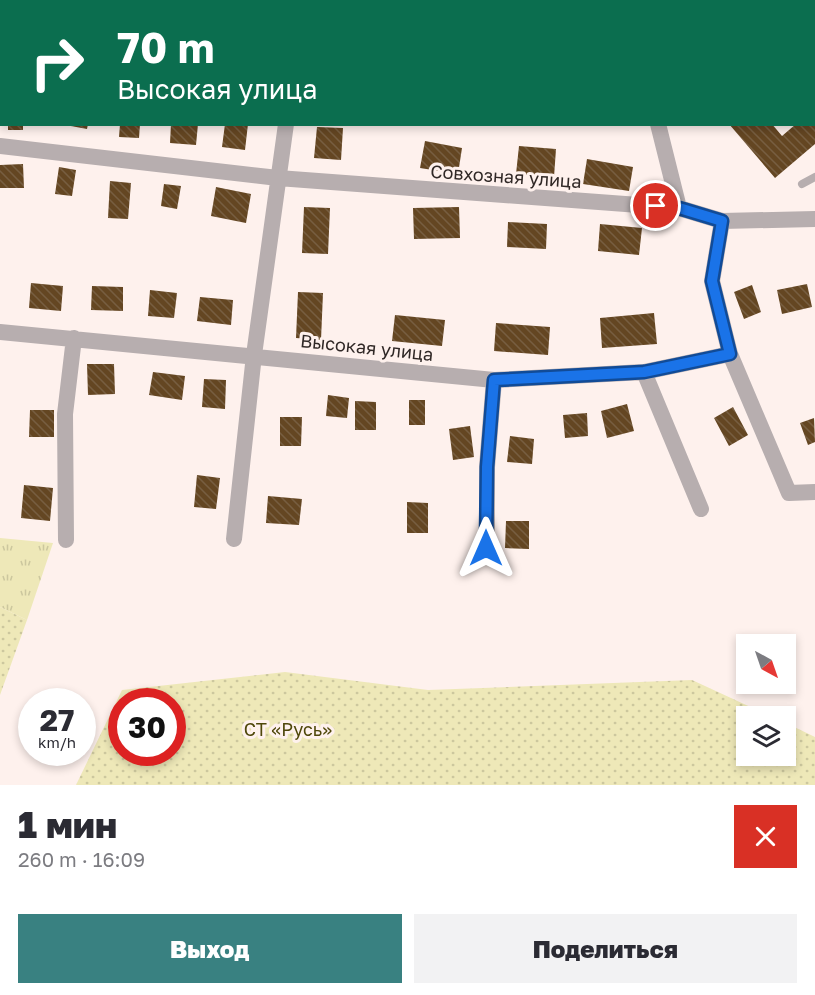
<!DOCTYPE html>
<html lang="ru">
<head>
<meta charset="utf-8">
<style>
  body { margin:0; font-family:"Golos Text",sans-serif; background:#f2f2f3; color:#2b2b33; height:100vh; display:flex; flex-direction:column; font-size:22px; white-space:nowrap }
  * { box-sizing:border-box; margin:0 }
  p { font-size:20px; color:#7c7c81 }
  .icon { flex:none; width:33px; height:33px; fill:none; stroke:currentColor; stroke-width:2; stroke-linecap:round; stroke-linejoin:round }
  .map { position:relative; height:785px; overflow:hidden }
  .sheet { display:flex; flex-direction:column; background:#fff; flex:1 }
  .sheet>* { flex:none }
  .banner { position:absolute; left:0px; top:0px; width:816px; height:126px; box-shadow:0 3px 9px #0003; background:#0b6e4f; color:#fff; overflow:hidden }
  .needle { width:39px; rotate:140deg }
  .fabs { position:absolute; left:736px; top:634px; display:grid; gap:12px }
  .fabs a { display:grid; place-items:center; width:60px; height:60px; border-radius:0px; background:#fff; box-shadow:0 3px 9px #0003; font-size:30px }
  .speed { position:absolute; left:18px; top:688px; display:flex; gap:12px; font-size:30px; font-weight:700; text-align:center }
  .speed>* { display:grid; place-content:center; width:78px; height:78px; border-radius:50%; background:#fff; box-shadow:0 3px 9px #0003; line-height:1 }
  .speed small { font-size:15px; font-weight:400 }
  .speed .limit { border:9px solid #d22; background:#fff; color:#111 }
  .pin { position:absolute; display:grid; place-items:center; width:51px; height:51px; color:#fff; margin:-26px; border:3px solid #fff; border-radius:50%; box-shadow:0 2px 6px #0007 }
  .me { position:absolute; width:66px; margin:-33px; rotate:0deg; stroke-linejoin:round; filter:drop-shadow(0 0 4px #0008) }
  .turn { display:flex; align-items:center; gap:21px; height:126px; padding:0 18px; font-size:27px }
  .turn .icon { width:78px; height:78px; stroke-width:2.5 }
  .turn b { display:block; font-size:42px; line-height:51px }
  .round { display:grid; place-items:center; flex:none; width:63px; height:63px; border-radius:0px; background:#f2f2f3 }
  .headline { display:flex; align-items:center; justify-content:space-between; height:102px; padding:0 18px }
  h1 { font-size:36px; font-weight:800; line-height:45px }
  .action { display:flex; gap:12px; margin-top:auto; padding:12px 18px }
  .action a { flex:1; height:69px; border-radius:0px; background:#398181; color:#fff; font-size:24px; font-weight:800; line-height:69px; text-align:center }
  .action a+a { background:#f2f2f3; color:#2b2b33 }
  .map>svg:first-child { display:block }
</style>
</head>
<body>
<div class="map">
<svg width="815" height="785" viewBox="0 0 815 785">
  <defs>
    <pattern id="grass-tufts" width="24" height="20" patternUnits="userSpaceOnUse" patternTransform="scale(1.5)"><rect width="24" height="20" fill="#eee8b8"/><path d="M3 7l-1-3M5 7V3M7 7l1-3M15 17l-1-3M17 17v-4M19 17l1-3" fill="none" stroke="#ccc79e"/></pattern>
    <pattern id="garden-dots" width="8" height="8" patternUnits="userSpaceOnUse" patternTransform="scale(1.5)"><rect width="8" height="8" fill="#eee8b8"/><path d="M2 2h.1M6 6h.1" fill="none" stroke="#ccc79e" stroke-width="1.8" stroke-linecap="round"/></pattern>
    <pattern id="building-back-hatch" width="6" height="6" patternUnits="userSpaceOnUse" patternTransform="scale(1.5)"><rect width="6" height="6" fill="#644622"/><path d="M-1 5l2 2M0 0l6 6M5-1l2 2" fill="none" stroke="#775e41"/></pattern>
  </defs>
  <rect width="100%" height="100%" fill="#fef1ed"/>
  <path fill="url(#grass-tufts)" d="M0,538l53,5 -26,77 -27,-13z"/>
  <path fill="url(#garden-dots)" fill-rule="evenodd" d="M0,607l27,13 -27,75z
    M285,672l143,18 264,-10 80,37h-25v39h39v-33l29,14v48h-739l46,-95zM122,702h50v51h-50z"/>
  <path fill="url(#building-back-hatch)" d="M8,124h15v6h-15z
    M60,124h28l-1,5z
    M120,124h20l-1,14 -20,-1z
    M171,124h27l-2,21 -26,-2z
    M225,124h23l-3,26 -23,-3z
    M729,124h43l10,12 14,-12h19v20l-40,34z
    M317,127l26,1 -2,32 -27,-2z
    M425,141l37,7 -4,26 -38,-6z
    M519,146l37,3 -2,28 -38,-3z
    M587,159l46,8 -4,24 -46,-7z
    M23,164l1,24h-24v-23z
    M59,167l17,3 -4,26 -17,-2z
    M110,181l21,2 -3,36 -20,-1z
    M164,184l17,2 -4,23 -16,-3z
    M216,187l35,7 -5,29 -35,-7z
    M304,207l26,1 -2,46 -26,-1z
    M459,207l1,31 -46,1 -1,-31z
    M508,222l39,2 -1,25 -39,-2z
    M600,224l42,4 -3,27 -41,-4z
    M31,283l32,3 -2,25 -32,-3z
    M807,284l5,23 -30,7 -5,-24z
    M752,285l9,27 -17,7 -10,-27z
    M92,286l31,1v24l-32,-1z
    M150,290l27,3 -3,25 -26,-2z
    M298,292l25,1 -2,47 -25,-2z
    M200,297l33,3 -2,25 -34,-4z
    M654,313l3,31 -55,4 -2,-30z
    M395,315l50,5 -3,26 -50,-5z
    M496,323l54,4 -2,28 -54,-4z
    M87,364h27l1,30 -27,1z
    M153,372l32,4 -3,24 -33,-5z
    M204,379l22,1 -1,29 -23,-2z
    M328,395l21,3 -2,20 -21,-2z
    M409,400h16v25h-16z
    M355,401l21,1v28h-21z
    M627,404l7,27 -27,7 -6,-27z
    M733,407l15,28 -19,11 -15,-28z
    M30,410h24v27h-25z
    M587,413l1,23 -23,2 -2,-23z
    M280,417h22l-1,29h-21z
    M814,418l1,24 -7,3 -8,-22z
    M470,426l4,31 -21,3 -4,-31z
    M510,436l24,3 -2,25 -25,-2z
    M197,475l23,3 -4,31 -22,-2z
    M24,485l29,3 -3,33 -29,-3z
    M268,496l34,3 -3,26 -33,-2z
    M407,502l21,1v30h-21z
    M506,521h23v28l-24,-1z"/>
  <g fill="none" stroke-linecap="round" stroke-linejoin="round">
    <path stroke="#988e8b" stroke-width="3" stroke-dasharray="1.5 4.5" stroke-linecap="butt" d="M579,0l13,2"/>
    <path stroke="#b7aeaf" stroke-width="8" d="M802,184l13,-7"/>
    <path stroke="#b7aeaf" stroke-width="16" d="M627,0v2
      M305,2v-2
      M658,124l21,84
      M0,146l278,32 401,30 43,13 -10,60 18,73 59,139 26,-1
      M722,221l93,-2
      M0,332l494,48 150,-8 86,-18
      M644,372l57,137
      M234,539l20,-184 32,-231
      M66,540l-1,-126 9,-76
      M487,548v-81l7,-87"/>
    <path stroke="#998b8e" stroke-width="18" d="M674,0h13"/>
  </g>
  <g fill="none" stroke-linecap="round" stroke-linejoin="round">
    <defs>
      <path id="route" d="M486,548l1,-81 7,-87 150,-8 86,-18 -18,-73 10,-60 -43,-13 -23,-2"/>
    </defs>
    <use href="#route" stroke="#114b97" stroke-width="15"/>
    <use href="#route" stroke="#1a73e8" stroke-width="10"/>
  </g>
  <g text-anchor="middle" dominant-baseline="central" stroke-width="6" stroke-linejoin="round" paint-order="stroke">
    <g font-size="18" fill="#302826" stroke="#fef1ed">
      <text transform="translate(506 176) rotate(4)">Совхозная улица</text>
      <text transform="translate(367 347) rotate(6)">Высокая улица</text>
    </g>
    <g font-size="18" fill="#4f470a" stroke="#fef1ed">
      <text x="288" y="729">СТ «Русь»</text>
    </g>
  </g>
</svg>
<div class="fabs">
<a><svg class="needle" viewBox="-14 -14 28 28"><path d="M0-13l5 13h-10z" fill="#e53935"/><path d="M0 13l5-13h-10z" fill="#7c7c81"/></svg></a>
<a><svg class="icon" aria-label="layers" viewBox="0 0 24 24"><path d="M12 4l9 5-9 5-9-5zM3 14l9 5 9-5"/></svg></a>
</div>
<div class="speed"><div>27<small>km/h</small></div><div class="limit">30</div></div>
<div class="pin" style="left:656px;top:206px;background:#d93025"><svg class="icon" aria-label="arrive" viewBox="0 0 24 24"><path d="M6 21V4h12l-3 4 3 4H6"/></svg></div>
<svg class="me" style="left:486px;top:548px" viewBox="-20 -20 40 40"><path d="M0-17L14 15 0 8-14 15z" fill="#1a73e8" stroke="#fff" stroke-width="4"/></svg>
<div class="banner">
<div class="turn"><svg class="icon" aria-label="right" viewBox="0 0 24 24"><path d="M7 20v-9h11M14 6l5 5-5 5"/></svg><div><b>70 m</b>Высокая улица</div></div>
</div>
</div>
<section class="sheet">
<div class="headline"><div><h1>1 мин</h1><p>260 m · 16:09</p></div><a class="round" style="background:#d93025;color:#fff"><svg class="icon" aria-label="close" viewBox="0 0 24 24"><path d="M6 6l12 12M18 6L6 18"/></svg></a></div>
<div class="action"><a>Выход</a><a>Поделиться</a></div>
</section>
</body>
</html>
